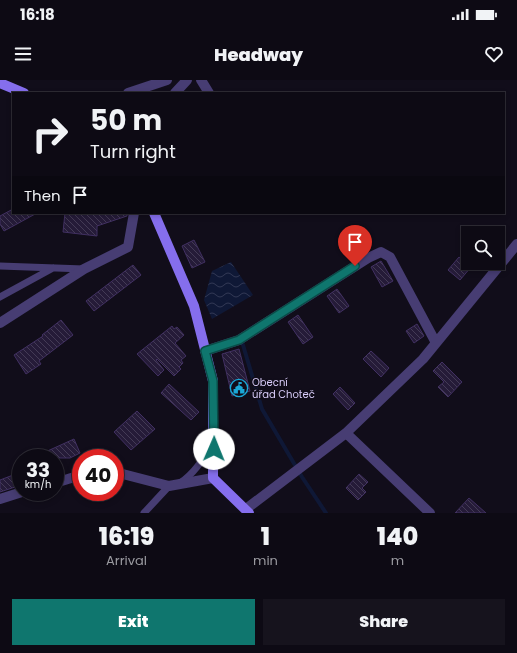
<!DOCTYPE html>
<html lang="en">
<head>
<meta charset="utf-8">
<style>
  body { margin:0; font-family:Poppins,sans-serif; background:#16131d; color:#f1f3f6; height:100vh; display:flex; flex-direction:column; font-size:15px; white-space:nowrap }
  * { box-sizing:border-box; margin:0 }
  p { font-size:13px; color:#9a9aa0 }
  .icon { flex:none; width:22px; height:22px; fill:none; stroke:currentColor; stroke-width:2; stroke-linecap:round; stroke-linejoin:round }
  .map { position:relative; height:433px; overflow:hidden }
  .details { display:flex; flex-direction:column; background:#0d0a14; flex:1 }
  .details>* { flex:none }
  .banner { position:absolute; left:12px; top:12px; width:493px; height:122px; border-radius:0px; box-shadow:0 2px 6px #0003,0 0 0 1px #2d2b34; background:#0d0a14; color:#f1f3f6; overflow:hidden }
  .fabs { position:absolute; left:461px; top:146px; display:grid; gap:8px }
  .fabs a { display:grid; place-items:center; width:44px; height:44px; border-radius:0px; background:#0d0a14; box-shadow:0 2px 6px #0003,0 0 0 1px #2d2b34; font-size:20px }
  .speed { position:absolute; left:12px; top:369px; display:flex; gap:8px; font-size:20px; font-weight:700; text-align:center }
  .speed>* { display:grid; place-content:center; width:52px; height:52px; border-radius:50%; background:#0d0a14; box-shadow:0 2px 6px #0003,0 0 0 1px #2d2b34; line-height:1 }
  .speed small { font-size:10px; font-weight:400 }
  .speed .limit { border:6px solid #d22; background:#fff; color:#111 }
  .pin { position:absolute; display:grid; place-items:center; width:34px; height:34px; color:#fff; margin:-41px -17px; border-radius:50% 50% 50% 0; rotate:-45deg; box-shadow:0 0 4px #0007 }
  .pin .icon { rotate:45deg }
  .me { position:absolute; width:44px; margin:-22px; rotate:1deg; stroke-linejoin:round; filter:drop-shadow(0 0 3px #0008) }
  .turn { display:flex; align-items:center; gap:14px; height:84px; padding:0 12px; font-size:18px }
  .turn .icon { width:52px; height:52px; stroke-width:2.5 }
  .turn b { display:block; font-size:28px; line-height:34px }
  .then { display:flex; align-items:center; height:38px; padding:0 12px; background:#0003; gap:8px; font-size:15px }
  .eta { display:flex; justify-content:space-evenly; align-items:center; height:68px; text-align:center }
  .eta b { font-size:24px; font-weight:800; line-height:28px }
  .primary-button { display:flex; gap:8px; margin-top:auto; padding:8px 12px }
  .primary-button a { flex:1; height:46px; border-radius:0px; background:#0f766e; color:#fff; font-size:16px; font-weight:800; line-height:46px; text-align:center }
  .primary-button a+a { background:#16131d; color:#f1f3f6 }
  .status { display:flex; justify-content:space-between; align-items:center; height:28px; padding:0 20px; background:#0d0a14; direction:ltr }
  .status svg { height:11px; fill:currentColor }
  header { display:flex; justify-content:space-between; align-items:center; height:52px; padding:0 12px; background:#0d0a14; font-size:18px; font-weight:800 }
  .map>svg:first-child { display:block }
</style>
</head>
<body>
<div class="status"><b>16:18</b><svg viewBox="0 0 49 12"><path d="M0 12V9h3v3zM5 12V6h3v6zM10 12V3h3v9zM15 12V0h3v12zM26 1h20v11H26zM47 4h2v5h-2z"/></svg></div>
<header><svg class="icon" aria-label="menu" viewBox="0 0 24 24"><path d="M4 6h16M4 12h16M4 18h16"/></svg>Headway<svg class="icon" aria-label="heart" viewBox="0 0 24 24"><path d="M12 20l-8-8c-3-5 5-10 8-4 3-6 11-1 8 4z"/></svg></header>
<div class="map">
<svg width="517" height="433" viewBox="0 0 517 433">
  <defs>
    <pattern id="water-waves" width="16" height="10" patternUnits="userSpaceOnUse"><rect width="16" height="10" fill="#0f1836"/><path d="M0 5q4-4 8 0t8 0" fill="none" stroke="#313854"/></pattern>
    <pattern id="building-back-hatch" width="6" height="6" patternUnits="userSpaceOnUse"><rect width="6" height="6" fill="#251b38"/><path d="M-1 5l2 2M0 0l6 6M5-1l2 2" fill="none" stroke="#443b56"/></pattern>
  </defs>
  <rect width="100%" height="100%" fill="#110d1a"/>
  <path fill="url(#water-waves)" d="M231,182l22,33 -41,24 -8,-19 8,-29z"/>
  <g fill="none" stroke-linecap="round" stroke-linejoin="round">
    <path stroke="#0f1836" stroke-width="4" d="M243,265l19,64 40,68 24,36"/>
  </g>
  <path fill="url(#building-back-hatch)" stroke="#413062" d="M13,129v4h24l-33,18 -4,-7v-8z
    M65,133h62v3l-30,10v10l-34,-4z
    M194,160l11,22 -13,6 -10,-22z
    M459,177l12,10 -11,13 -12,-10z
    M381,181l12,20 -11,6 -11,-20z
    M133,185l8,10 -47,36 -8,-10z
    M337,209l12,17 -10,7 -12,-17z
    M298,235l15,22 -10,7 -15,-22z
    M61,240l12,15 -34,26 2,3 -15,10 -12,-19 29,-19 -1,-1z
    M417,244l7,12 -10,7 -8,-12z
    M172,246l2,3 3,-2 7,8 -9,8 11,13 -5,4 2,3 -4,4 2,2 -7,7 -17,-17 -1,1 8,10 -6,6 -21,-22z
    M239,269l11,42 -18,5 -10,-42z
    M371,271l18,17 -8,9 -18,-18z
    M442,282l20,20 -14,15 -10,-10 6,-5 -11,-11z
    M169,304l30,28 -8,8 -30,-27z
    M340,307l15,16 -7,7 -15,-16z
    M137,331l18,18 -24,21 -17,-18z
    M74,359l6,14 -10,5h-38z
    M21,392v13l-21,7v-12z
    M359,394l9,8 -6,6 4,4 -8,8 -12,-12z
    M469,418l17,15h-31z"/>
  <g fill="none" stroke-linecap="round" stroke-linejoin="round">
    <path stroke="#473d73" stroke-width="7" d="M0,186l84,3
      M0,217l53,-29
      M180,403c15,-10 24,-24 32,-40
      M144,433l25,-27"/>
    <path stroke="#473d73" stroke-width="10" d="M201,0l8,13
      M128,13l39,-13
      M175,13l12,-13
      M0,243l84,-54 44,-22 6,-34
      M205,271l34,-11 129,-82 13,-6 9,5 46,86
      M346,353l84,80
      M115,392l54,14 44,-8
      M55,403l26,-8
      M0,419l22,-7
      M246,429l100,-76 77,-74 94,-115"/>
    <path stroke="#856eed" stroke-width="10" d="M0,3l24,10
      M154,133l40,93 19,75v97l36,35"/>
  </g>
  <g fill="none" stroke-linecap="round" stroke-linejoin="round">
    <defs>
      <path id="route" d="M214,369l-1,-68 -8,-30 34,-11 116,-74"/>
    </defs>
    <use href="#route" stroke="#0a4d48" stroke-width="10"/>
    <use href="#route" stroke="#0f766e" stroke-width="7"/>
  </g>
  <defs>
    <symbol id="civic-ring" viewBox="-11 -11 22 22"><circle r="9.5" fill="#110d1a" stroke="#1aa7d6" stroke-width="1.5"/><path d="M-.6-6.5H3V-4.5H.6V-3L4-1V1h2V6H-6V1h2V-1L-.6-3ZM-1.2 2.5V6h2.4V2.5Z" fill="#1aa7d6"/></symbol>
  </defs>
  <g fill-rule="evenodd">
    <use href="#civic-ring" x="229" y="298" width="20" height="20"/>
  </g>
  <g text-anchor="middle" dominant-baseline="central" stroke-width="3" stroke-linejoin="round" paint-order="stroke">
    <g font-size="10" fill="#d8ccf9" stroke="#110d1a" text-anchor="start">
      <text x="252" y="302">Obecní<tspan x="252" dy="12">úřad Choteč</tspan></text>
    </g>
  </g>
</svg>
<div class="fabs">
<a><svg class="icon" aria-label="search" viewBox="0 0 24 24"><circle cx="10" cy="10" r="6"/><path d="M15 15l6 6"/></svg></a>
</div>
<div class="speed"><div>33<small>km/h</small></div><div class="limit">40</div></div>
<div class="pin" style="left:355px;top:186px;background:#d93025"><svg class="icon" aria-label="arrive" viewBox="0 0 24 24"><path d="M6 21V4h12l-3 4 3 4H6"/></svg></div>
<svg class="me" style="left:214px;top:369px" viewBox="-20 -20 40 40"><circle r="19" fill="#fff"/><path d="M0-13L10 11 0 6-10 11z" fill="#0f766e"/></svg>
<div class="banner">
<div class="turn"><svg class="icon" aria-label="right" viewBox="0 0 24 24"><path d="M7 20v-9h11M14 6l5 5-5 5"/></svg><div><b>50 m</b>Turn right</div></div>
<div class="then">Then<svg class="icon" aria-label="arrive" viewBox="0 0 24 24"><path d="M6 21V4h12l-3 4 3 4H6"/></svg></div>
</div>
</div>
<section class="details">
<div class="eta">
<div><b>16:19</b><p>Arrival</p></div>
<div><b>1</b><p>min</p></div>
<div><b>140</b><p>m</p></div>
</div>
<div class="primary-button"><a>Exit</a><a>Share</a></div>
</section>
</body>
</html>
